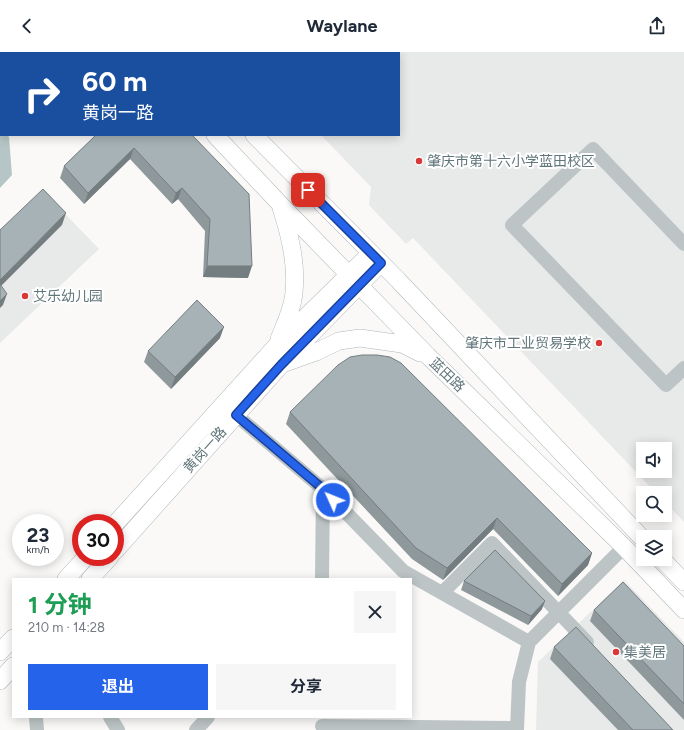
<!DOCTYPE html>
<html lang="zh">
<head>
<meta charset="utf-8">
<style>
  body { margin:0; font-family:Figtree,"Noto Sans SC",sans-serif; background:#f6f6f7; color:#1f2937; height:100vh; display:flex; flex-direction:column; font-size:15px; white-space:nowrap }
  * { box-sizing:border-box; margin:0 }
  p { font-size:13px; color:#747a83 }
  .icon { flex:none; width:22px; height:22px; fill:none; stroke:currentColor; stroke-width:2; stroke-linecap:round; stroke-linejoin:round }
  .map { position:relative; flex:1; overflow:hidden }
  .panel { position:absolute; left:12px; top:526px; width:400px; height:140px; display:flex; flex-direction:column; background:#fff; border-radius:0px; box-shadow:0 2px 10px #0003 }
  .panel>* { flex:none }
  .top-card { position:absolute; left:0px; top:0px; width:400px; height:84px; box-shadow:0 2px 10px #0003; background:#1a4fa0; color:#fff; overflow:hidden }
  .buttons { position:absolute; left:636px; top:390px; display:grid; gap:8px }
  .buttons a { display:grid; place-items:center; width:36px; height:36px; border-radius:0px; background:#fff; box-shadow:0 2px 10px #0003; font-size:20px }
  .speed { position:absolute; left:12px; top:462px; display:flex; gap:8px; font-size:20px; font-weight:700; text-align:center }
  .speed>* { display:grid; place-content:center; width:52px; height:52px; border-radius:50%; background:#fff; box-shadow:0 2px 10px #0003; line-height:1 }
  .speed small { font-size:10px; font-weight:400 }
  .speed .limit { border:6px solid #d22; background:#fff; color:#111 }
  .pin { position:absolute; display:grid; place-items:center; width:34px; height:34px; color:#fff; margin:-17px; border-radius:8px; box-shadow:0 2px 6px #0006 }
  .me { position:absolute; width:44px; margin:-22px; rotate:314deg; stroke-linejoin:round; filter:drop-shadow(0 0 3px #0008) }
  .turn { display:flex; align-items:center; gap:14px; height:84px; padding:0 16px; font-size:18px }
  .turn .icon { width:52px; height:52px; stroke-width:2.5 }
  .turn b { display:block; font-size:28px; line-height:34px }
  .round { display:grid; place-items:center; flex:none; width:42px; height:42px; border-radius:0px; background:#f6f6f7 }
  .summary { display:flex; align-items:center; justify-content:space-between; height:68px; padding:0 16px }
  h1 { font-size:24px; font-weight:700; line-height:30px; color:#1e9e55 }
  .cta { display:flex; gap:8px; margin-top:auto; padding:8px 16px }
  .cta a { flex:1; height:46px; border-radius:0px; background:#2563eb; color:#fff; font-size:16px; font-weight:700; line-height:46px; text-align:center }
  .cta a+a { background:#f6f6f7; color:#1f2937 }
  header { display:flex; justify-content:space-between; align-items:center; height:52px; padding:0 16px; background:#fff; font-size:18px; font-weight:700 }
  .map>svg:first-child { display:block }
</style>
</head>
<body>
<header><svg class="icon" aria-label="back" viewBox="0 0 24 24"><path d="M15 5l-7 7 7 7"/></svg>Waylane<svg class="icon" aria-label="share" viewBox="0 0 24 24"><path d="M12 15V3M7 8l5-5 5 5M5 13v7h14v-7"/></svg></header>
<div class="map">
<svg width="684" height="678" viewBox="0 0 684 678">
  <rect width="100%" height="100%" fill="#faf9f8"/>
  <path fill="#e8e9e9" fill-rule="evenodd" d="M226,0h458v470l-19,-20v-9h-9l-243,-255 -7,6 -37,-39 2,-18 -50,-52h78v-82zM643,397h22v22h-22z
    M48,144l51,53 -99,94v-101z
    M624,528l60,62v88h-148l2,-68z"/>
  <path fill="#b6c6c7" d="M0,77l1,6h6l2,2 3,38 -12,13z"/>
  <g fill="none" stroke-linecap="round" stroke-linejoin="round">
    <defs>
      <path id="major" d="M137,0l1,1
        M172,0l1,1
        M215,83l65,69 148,152 196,191 60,63
        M254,83l144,145 245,259
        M279,287c6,-15 14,-31 15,-47 3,-29 -4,-57 -13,-84
        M285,311l31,-11 23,-11 21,-3 42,6 18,9
        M115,472l162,-179 94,-92
        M115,499l166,-186 100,-102
        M662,507l22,23
        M66,527l20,-22
        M90,527l20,-22
        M0,600l13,-14
        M0,629l13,-15"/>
    </defs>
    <use href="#major" stroke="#b1b8ba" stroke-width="18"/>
    <path stroke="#bcc4c6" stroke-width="14" d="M684,192l-91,-95 -81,76 154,160 18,-17
      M236,363l87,74 80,82 126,71
      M322,527l1,-90
      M442,541l50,-50 95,99
      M36,665l1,13
      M110,665l8,13
      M322,674l195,2
      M196,678l12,-13
      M517,678l2,-48 10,-40 95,-95"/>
    <use href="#major" stroke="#fff" stroke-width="17"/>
  </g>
  <path fill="#8f999c" d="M96,83h96l56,143 -45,-1 2,-46 -27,-32 -6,5 -42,-45 -46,45 -24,-26 4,-12z
    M220,286l-49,51 -27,-27 4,-11z
    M290,360l302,141 -4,12 -30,31 -65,-67 -50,51 -31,-21 -126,-135z
    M464,529l78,28 -14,16 -67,-35z
    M594,558l90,36v74l-94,-99z
    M554,595l119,83h-55l-68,-71z"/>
  <path fill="#747d7f" d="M134,96l-4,11 -46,45 4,-11z
    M182,136l-4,11 -6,5 4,-11z
    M66,161l-4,12 -62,62v-7z
    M207,214h45l-4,12 -45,-1z
    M7,242l-4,11 -3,3v-7z
    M224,275l-4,11 -49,51 4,-12z
    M497,466l-4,11 -50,51 4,-12z
    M592,501l-4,12 -30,31 4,-12z
    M545,549l-3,8 -14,16 3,-9z"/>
  <path fill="#a6b2b5" stroke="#747d7f" d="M96,83h96l57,59 3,72h-45l3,-47 -28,-31 -6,5 -42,-45 -46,45 -24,-27z
    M43,137l23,24 -66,67v-50z
    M0,232l7,10 -7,7z
    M197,248l27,27 -49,50 -27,-26z
    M362,303h15l13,2 11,6 191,190 -30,31 -65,-66 -50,50 -31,-20 -126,-136 48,-47 12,-8z
    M495,498l50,51 -14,15 -67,-35z
    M623,530l61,64v58l-90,-94z
    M576,575l97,103h-40l-79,-83z"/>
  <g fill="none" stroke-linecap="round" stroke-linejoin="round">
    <defs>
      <path id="route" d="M308,138l73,73 -100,102 -45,50 87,74 10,11"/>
    </defs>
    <use href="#route" stroke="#184099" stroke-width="10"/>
    <use href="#route" stroke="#2563eb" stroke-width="7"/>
  </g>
  <g fill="#da3837" stroke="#fff" stroke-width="1.5">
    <circle cx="419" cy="109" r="4"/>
    <circle cx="25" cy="244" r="4"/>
    <circle cx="599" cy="291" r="4"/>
    <circle cx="616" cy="600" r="4"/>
  </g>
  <g text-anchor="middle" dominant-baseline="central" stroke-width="4" stroke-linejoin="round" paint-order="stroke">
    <g font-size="14" fill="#61767b" stroke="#fff" text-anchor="start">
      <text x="427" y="109">肇庆市第十六小学蓝田校区</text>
      <text x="33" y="244">艾乐幼儿园</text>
      <text x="591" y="291" text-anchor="end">肇庆市工业贸易学校</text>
      <text x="624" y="600">集美居</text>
    </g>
    <g font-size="14" fill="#61767b" stroke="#fff">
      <text transform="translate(447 323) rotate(44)">蓝田路</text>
      <text transform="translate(205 398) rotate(-48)">黄岗一路</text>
    </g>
  </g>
</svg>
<div class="buttons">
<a><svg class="icon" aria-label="sound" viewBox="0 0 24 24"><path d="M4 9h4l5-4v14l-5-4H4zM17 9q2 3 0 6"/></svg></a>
<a><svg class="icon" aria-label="search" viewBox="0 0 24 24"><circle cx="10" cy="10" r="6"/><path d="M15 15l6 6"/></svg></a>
<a><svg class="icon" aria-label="layers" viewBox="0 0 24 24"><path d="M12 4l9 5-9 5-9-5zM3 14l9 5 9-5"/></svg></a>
</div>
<div class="speed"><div>23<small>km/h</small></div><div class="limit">30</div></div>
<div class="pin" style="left:308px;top:138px;background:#d93025"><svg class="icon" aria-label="arrive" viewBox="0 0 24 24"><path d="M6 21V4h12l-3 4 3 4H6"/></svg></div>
<svg class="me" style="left:333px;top:448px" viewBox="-20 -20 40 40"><circle r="17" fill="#2563eb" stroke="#fff" stroke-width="3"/><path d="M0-11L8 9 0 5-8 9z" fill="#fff"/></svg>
<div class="top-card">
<div class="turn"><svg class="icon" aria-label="right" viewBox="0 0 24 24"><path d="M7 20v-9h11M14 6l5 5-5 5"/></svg><div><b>60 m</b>黄岗一路</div></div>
</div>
<section class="panel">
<div class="summary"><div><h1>1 分钟</h1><p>210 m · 14:28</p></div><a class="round"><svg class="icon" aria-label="close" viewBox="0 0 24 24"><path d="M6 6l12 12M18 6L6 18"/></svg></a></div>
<div class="cta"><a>退出</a><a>分享</a></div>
</section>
</div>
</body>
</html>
